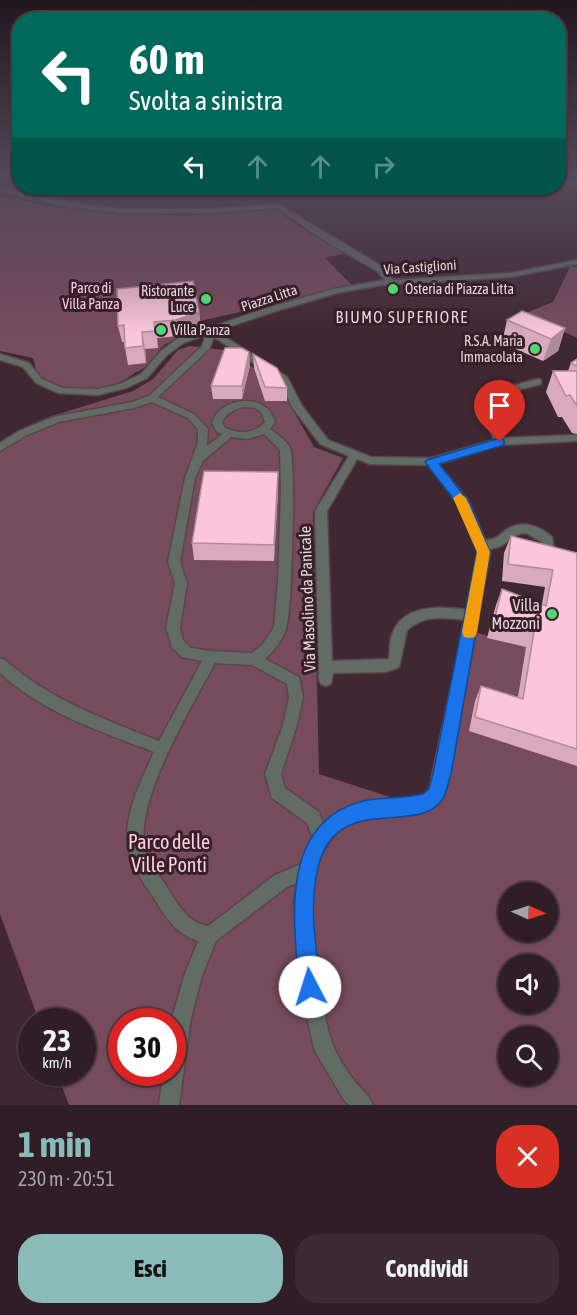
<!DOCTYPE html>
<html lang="it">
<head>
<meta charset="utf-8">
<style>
  body { margin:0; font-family:"Asap Condensed",sans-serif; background:#3c2b32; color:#f1f3f6; height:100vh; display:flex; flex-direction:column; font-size:22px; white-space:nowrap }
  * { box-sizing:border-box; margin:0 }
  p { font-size:20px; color:#a8a2a7 }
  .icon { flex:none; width:33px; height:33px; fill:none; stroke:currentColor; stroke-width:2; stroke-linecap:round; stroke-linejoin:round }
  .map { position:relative; height:1105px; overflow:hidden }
  .details { display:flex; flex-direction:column; background:#301e26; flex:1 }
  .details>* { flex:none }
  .guide { position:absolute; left:12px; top:12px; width:554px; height:183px; border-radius:24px; box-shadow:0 2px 4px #0004,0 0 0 2px #4b3c43; background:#00695c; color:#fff; overflow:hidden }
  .needle { width:39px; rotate:93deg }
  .controls { position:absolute; left:498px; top:882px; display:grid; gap:12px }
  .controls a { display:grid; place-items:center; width:60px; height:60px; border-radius:50%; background:#301e26; box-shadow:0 2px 4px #0004,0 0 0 2px #4b3c43; font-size:30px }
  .speed { position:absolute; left:18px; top:1008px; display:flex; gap:12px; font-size:30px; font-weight:700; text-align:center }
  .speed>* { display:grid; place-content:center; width:78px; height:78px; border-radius:50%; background:#301e26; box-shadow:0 2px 4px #0004,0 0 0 2px #4b3c43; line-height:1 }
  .speed small { font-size:15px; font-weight:400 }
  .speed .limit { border:9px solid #d22; background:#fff; color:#111 }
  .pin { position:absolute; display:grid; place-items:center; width:51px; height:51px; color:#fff; margin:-62px -26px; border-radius:50% 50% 50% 0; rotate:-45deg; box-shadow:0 0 6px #0007 }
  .pin .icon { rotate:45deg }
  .me { position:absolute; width:66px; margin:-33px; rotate:355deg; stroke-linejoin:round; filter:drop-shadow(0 0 4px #0008) }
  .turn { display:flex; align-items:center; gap:21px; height:126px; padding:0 18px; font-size:27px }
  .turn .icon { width:78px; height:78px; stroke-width:2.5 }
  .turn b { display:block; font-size:42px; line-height:51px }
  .lanes { display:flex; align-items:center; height:57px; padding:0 18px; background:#0003; justify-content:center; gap:30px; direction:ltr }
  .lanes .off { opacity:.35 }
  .round { display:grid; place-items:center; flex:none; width:63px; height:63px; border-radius:24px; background:#3c2b32 }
  .head { display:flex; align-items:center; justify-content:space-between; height:102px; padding:0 18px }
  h1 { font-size:36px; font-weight:700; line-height:45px; color:#8bbbb9 }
  .action { display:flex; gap:12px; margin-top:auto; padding:12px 18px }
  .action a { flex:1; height:69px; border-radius:24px; background:#8bbbb9; color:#111; font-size:24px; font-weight:700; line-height:69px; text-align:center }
  .action a+a { background:#3c2b32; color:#f1f3f6 }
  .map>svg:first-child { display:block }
</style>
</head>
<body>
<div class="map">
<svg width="577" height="1105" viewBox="0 0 577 1105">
  <rect width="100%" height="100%" fill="#402832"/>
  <path fill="#764b5c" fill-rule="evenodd" d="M0,195l55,12 130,9 88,-9 27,20 46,26 -21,5 28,28 -153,35 2,13c-13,2 -25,3 -36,10 -9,6 -11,14 -18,21 -4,4 -11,6 -16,10 -21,15 -40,15 -66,12l-5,4 -22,-10 -6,-23 -33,-7z
    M570,267h7v71l-51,-25 27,-11z
    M190,346l34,4 53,32 37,65 29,11 -30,54 6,262 105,34 38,-179 115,30v446h-508l-12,-32 25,-1v-50l-43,-1 -39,-107v-471l49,-26 84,-26 20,-12 25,-29zM508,892h40v40h-40zM508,964h40v40h-40zM122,1022h50v50h-50zM508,1036h40v40h-40z"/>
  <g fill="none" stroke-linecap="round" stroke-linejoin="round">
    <defs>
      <path id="minor" d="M558,179l19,2v4l-19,-2z
        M0,188l59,13 60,8h93l66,-5 105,63 10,13 118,-7 66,-13v4l-66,13 -129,8 -45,8 -64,19 -57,19 71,46 15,29 26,34 43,17 60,1 63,-18 -11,-28 8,-21 47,-12 3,1v4l-43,11 -5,17 11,26 73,-3v6l-77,4 -62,19 30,36 17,40c11,0 13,-4 21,-10 15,-11 34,-4 46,7l3,18 -2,3h-8l-3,-16 -16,-9c-16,0 -18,15 -37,16l1,3 -40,222c-3,8 -4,19 -9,26 -15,22 -55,13 -78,18 -24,6 -39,28 -47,51 -11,33 4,143 17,176 4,11 18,33 27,42 5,6 10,10 13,18h-24l-5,-5 -30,-51 -13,-62 -7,-82 3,-22 -10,4 -71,54 -14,35 -11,42 -12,87h-20l4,-33h9l-1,-50 13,-46 14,-35c-22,-7 -31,-22 -43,-41 -10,-15 -21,-31 -26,-49 -8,-32 12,-70 25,-99 -54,-21 -111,-39 -154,-79v-15l5,2c45,40 99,59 154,81l43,-80 -20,-4 -10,-10 -6,-19 9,-45 -7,-21 17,-84 13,-36v-12l-10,-12 -36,-16 -18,6 -75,14 -32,13 -27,16v-8l19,-12 34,-14 79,-15 17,-6 53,-50 4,-11 -23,8 -16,12 -20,23 -21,10 -28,7 -40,-2 -22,-10 -13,-16 -23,-7v-6l29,9 13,16 21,9 35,1 22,-5 21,-10 20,-23 16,-12 90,-31 66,-19 52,-9 -8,-9 -50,-29 -50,-34 -65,5h-93l-60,-8 -59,-13zM214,337l66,44 12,26 28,37 29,12 -34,55 4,169 2,4 5,2 5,-2 2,-11 53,-1 13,-5 8,-37c16,-15 37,-13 58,-10l-31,154c-2,7 -3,16 -10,21 -7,4 -19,4 -27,5 -27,2 -55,3 -74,24l-4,-12 -34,-24 -4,-14 16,-49 6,-28 -4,-20 -34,-18c8,-7 18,-20 21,-30 6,-17 10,-167 4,-181 -4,-8 -13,-14 -20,-19l5,-7c-7,-30 -55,-26 -63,1l5,9 5,2 -15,12 1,-17 -14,-15 -36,-17 51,-48zM244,407l11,1 6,4 4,10c-11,12 -25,12 -40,6l-3,-5c3,-10 13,-14 22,-16zM264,434l16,16 1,39 -3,91 -4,47 -12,18 -10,8 -41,-2 -20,-3 -8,-8 -3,-12 7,-45 -7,-21 15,-84 8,-17 28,-24 17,2zM357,459l13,5 58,1 31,39 19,48 -11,58c-27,-4 -65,-6 -75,25 -3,8 -2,16 -3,24l-57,2 -5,-150zM215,663l37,2 35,19 2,13 -6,28 -18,49 7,24 35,25 6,16 -12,25 -26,11 -67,51c-21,-4 -29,-20 -39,-36 -8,-13 -20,-25 -24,-40 -12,-48 47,-143 70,-187z"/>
    </defs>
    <use href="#minor" stroke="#5b444d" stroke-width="3"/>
    <use href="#minor" fill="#626c64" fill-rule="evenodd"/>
  </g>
  <path fill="#d8aabb" d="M199,312l2,16 -22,8 -22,2 1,10 -13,1 1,14 -18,2 -4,-23h-2l-4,-16z
    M507,320l58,8 -7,23 -15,10 -41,-18z
    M253,354l34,34v13h-22l-11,-33z
    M577,359v75l-5,-1 -10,-16h-4l-12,-25 7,-21h15l3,-8z
    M250,365l-8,34h-29l-2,-13z
    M278,472v17l-4,72 -80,-1 -2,-17z
    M511,536l66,17v213l-108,-35 6,-30 6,-15 37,11 8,-50 -39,-9 9,-33 6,-16 40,15 3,-17 -43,-6 2,-28z"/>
  <path fill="#b08b99" d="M199,312l2,16 -22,8 -3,-16z
    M565,328l-7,23 -15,10 8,-22z
    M142,332l3,17 1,14 -3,-17z
    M249,352l1,13 -8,34v-13z
    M278,472v17l-4,72v-16z"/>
  <path fill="#fbc6da" stroke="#b08b99" stroke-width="1.5" d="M193,281l6,31 -23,8 -22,2 1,9 -13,1 1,14 -18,2 -1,-23 -6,1 -1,-37z
    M522,311l43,17 -14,11 -44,-19z
    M225,348h17l7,4 -7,34h-31z
    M253,354l24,14 10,20 -22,-1z
    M577,359v7l-6,-3z
    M553,371h24v35l-7,-11 -4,1z
    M204,471l74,1 -4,73 -82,-2z
    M511,536l66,17v196l-102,-32 6,-31 42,13 11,-68 -40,-10 8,-32 44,17 7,-36 -45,-6z"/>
  <linearGradient id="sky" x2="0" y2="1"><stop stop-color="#23161c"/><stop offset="0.53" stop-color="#53485a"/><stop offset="1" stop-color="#53485a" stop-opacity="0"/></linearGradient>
  <rect width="577" height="333" fill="url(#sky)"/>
  <path fill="#1a73e8" stroke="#114b97" stroke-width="1.5" d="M500,438l4,2v5l-65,19 31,39 20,49 -39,222c-3,8 -4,19 -9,26 -25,37 -109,-11 -125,72 -8,38 0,77 3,115l-3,8 -7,3 -8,-3 -3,-8c-5,-66 -21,-164 64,-186 19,-4 40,-2 60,-7l6,-5 4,-15 44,-222 -19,-47 -33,-43 2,-2z"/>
  <path fill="#f59e0b" d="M460,493l6,5 24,54 -13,80 -2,5 -6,1 -5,-1 -2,-5 15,-80 -24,-54z"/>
  <g fill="#4fd675" stroke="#361f28" stroke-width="2">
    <circle cx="393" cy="289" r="6"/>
    <circle cx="206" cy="299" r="6"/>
    <circle cx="161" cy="330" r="6"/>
    <circle cx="535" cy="349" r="6"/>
    <circle cx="552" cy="614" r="6"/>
  </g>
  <g text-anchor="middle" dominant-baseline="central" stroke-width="6" stroke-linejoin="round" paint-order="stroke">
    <g font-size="14" fill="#e6d6db" stroke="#361f28">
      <text transform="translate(420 267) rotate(-4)">Via Castiglioni</text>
      <text transform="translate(269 298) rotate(-18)">Piazza Litta</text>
    </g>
    <g font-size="14" fill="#fccdde" stroke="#361f28">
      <text x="91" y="288">Parco di<tspan x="91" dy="16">Villa Panza</tspan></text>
    </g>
    <g font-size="14" fill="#e6d6db" stroke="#361f28" text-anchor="start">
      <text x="405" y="289">Osteria di Piazza Litta</text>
      <text x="194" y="291" text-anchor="end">Ristorante<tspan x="194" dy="16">Luce</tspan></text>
      <text x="173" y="330">Villa Panza</text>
      <text x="523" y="341" text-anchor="end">R.S.A. Maria<tspan x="523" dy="16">Immacolata</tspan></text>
    </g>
    <g font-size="16" letter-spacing="1.5" fill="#e6d6db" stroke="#361f28">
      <text x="402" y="317">BIUMO SUPERIORE</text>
    </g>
    <g font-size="16" fill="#e6d6db" stroke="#361f28">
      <text transform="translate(307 599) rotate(-92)">Via Masolino da Panicale</text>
    </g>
    <g font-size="16" fill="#e6d6db" stroke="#361f28" text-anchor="end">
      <text x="540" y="605">Villa<tspan x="540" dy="18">Mozzoni</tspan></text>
    </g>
    <g font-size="20" fill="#fccdde" stroke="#361f28">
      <text x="169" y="841">Parco delle<tspan x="169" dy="23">Ville Ponti</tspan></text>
    </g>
  </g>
</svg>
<div class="controls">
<a><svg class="needle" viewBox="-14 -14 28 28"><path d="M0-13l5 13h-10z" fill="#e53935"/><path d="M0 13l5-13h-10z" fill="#a8a2a7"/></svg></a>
<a><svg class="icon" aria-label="sound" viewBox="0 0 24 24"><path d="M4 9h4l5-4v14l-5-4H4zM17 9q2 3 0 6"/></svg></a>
<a><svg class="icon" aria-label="search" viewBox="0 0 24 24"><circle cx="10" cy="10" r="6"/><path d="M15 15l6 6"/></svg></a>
</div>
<div class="speed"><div>23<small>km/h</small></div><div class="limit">30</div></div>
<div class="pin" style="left:500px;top:442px;background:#d93025"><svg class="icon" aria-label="arrive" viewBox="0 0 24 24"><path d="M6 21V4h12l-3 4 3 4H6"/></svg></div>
<svg class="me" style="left:310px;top:987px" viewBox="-20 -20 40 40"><circle r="19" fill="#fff"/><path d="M0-13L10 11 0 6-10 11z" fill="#1a73e8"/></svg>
<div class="guide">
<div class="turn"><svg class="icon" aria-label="left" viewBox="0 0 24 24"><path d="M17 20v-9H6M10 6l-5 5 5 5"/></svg><div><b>60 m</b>Svolta a sinistra</div></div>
<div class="lanes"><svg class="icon" aria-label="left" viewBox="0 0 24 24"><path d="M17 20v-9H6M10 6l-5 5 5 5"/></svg><svg class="icon off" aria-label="ahead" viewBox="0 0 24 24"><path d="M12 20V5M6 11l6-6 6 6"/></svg><svg class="icon off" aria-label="ahead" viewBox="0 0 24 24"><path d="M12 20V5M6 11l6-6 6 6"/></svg><svg class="icon off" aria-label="right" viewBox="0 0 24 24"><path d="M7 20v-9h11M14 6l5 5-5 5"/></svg></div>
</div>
</div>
<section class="details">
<div class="head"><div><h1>1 min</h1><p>230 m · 20:51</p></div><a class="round" style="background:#d93025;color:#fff"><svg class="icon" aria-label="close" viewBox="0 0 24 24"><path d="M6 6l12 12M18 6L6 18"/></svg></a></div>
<div class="action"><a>Esci</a><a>Condividi</a></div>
</section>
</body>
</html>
